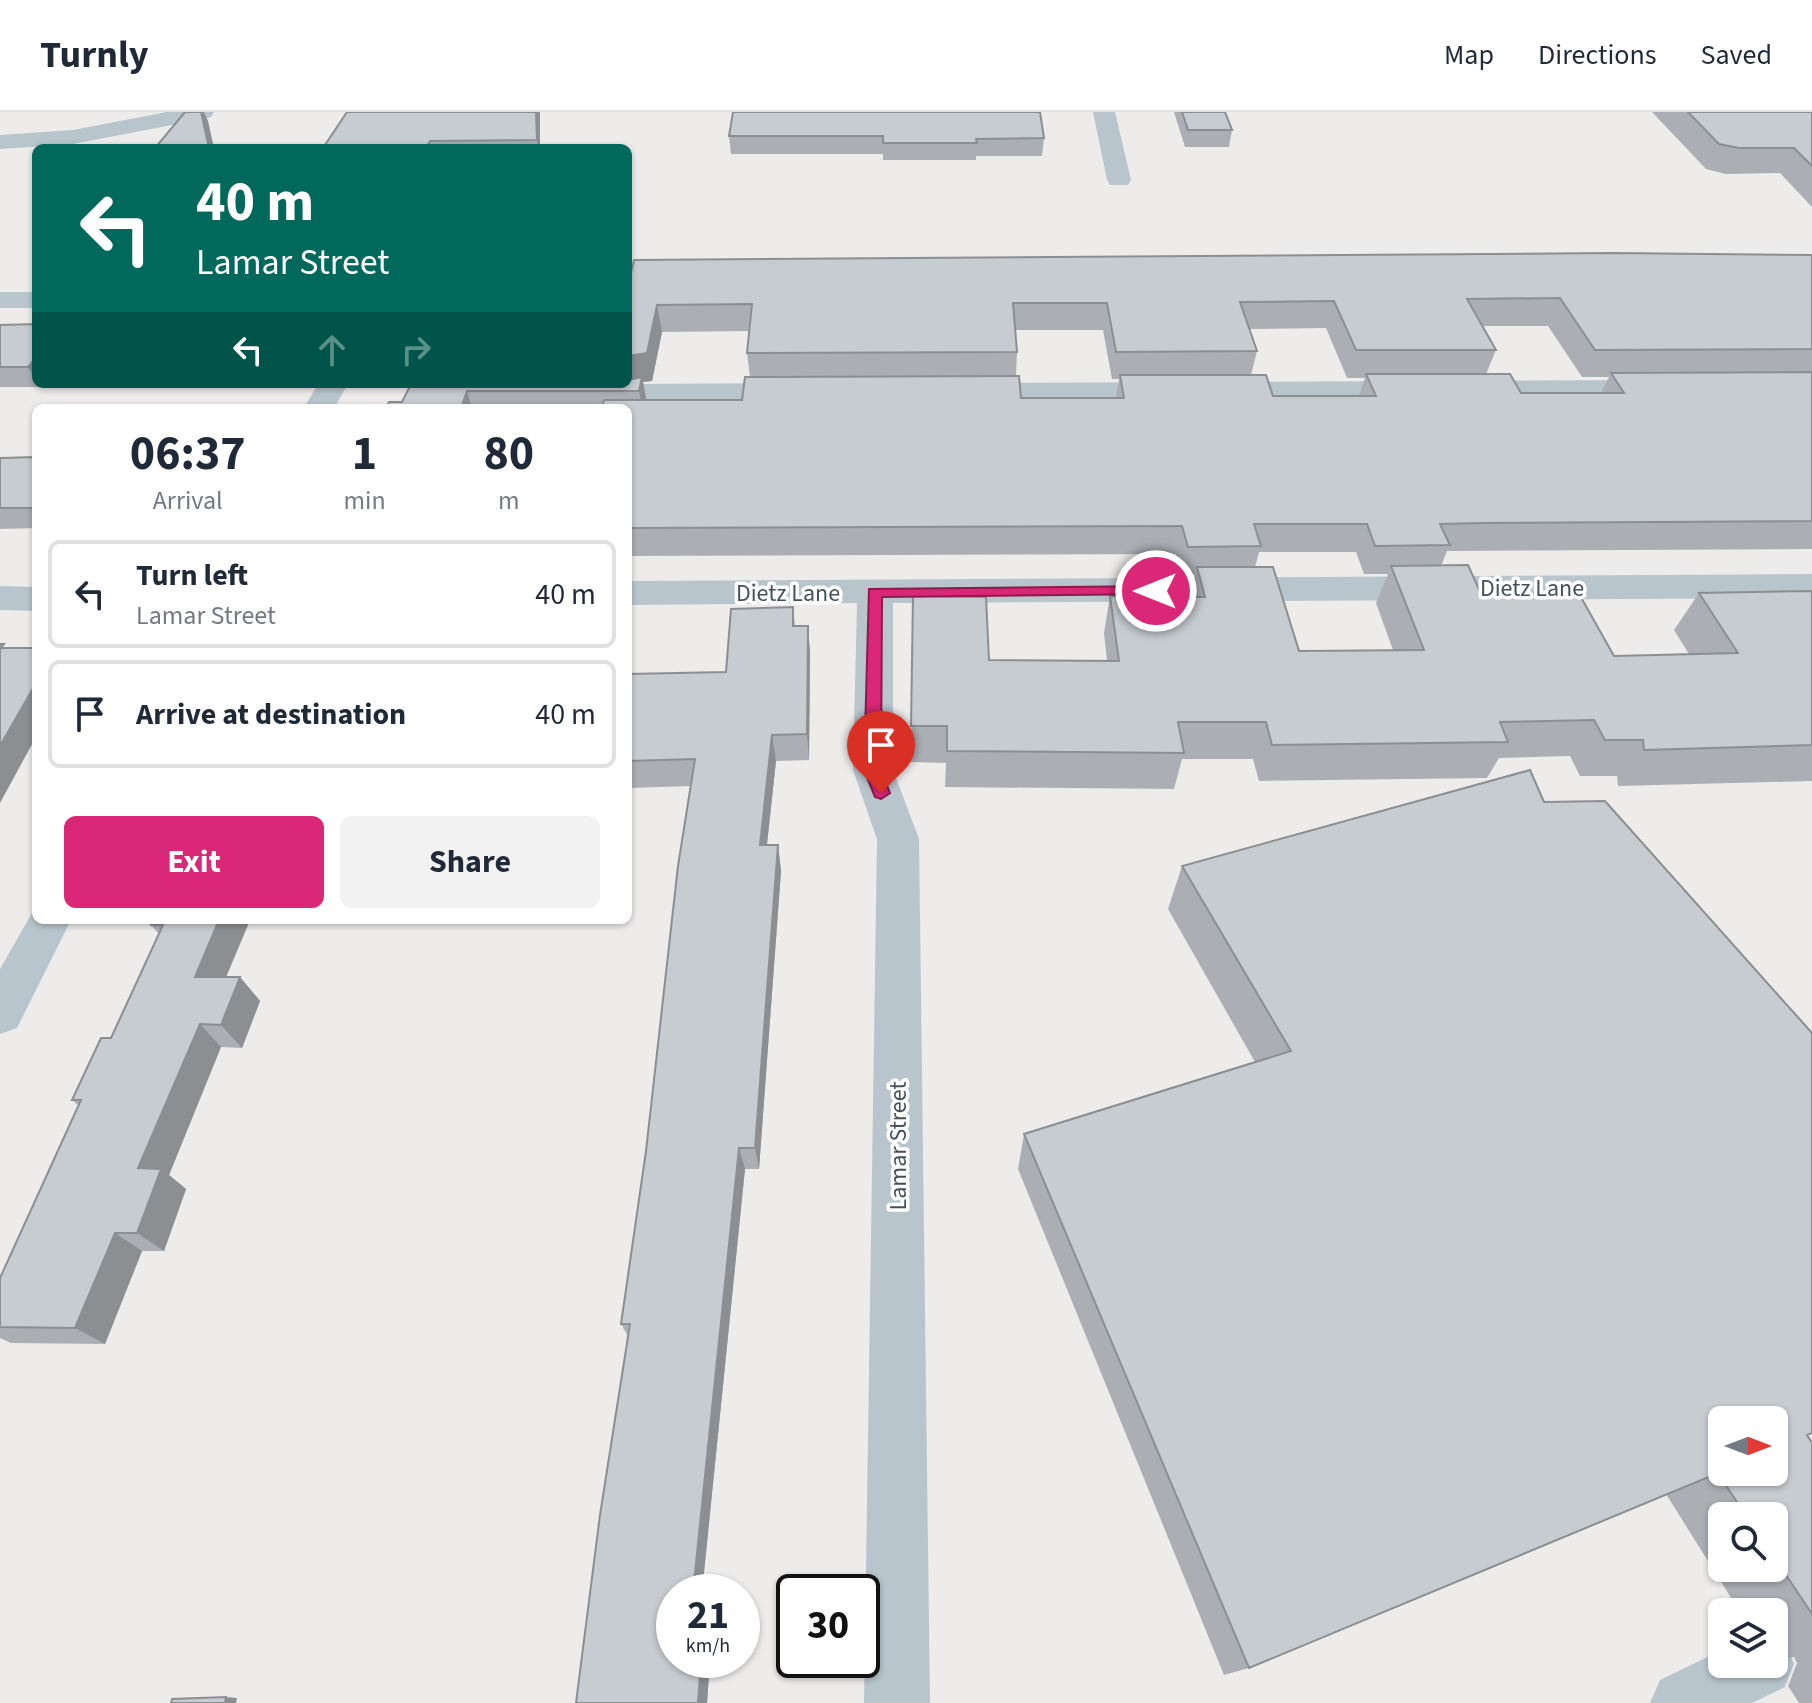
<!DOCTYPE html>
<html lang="en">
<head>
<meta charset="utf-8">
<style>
  body { margin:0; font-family:"Source Sans 3",sans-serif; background:#f2f2f3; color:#1f2937; height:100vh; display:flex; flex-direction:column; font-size:30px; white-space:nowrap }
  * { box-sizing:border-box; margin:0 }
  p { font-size:26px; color:#747a83 }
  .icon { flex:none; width:44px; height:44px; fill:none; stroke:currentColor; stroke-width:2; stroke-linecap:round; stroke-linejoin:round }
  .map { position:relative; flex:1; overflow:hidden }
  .drawer { position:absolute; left:32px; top:292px; width:600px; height:520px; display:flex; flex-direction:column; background:#fff; border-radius:12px; box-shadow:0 2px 6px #0004 }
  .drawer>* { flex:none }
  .top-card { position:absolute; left:32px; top:32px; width:600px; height:244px; border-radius:12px; box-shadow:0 2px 6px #0004; background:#00695c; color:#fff; overflow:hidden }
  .needle { width:52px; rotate:90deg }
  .fabs { position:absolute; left:1708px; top:1294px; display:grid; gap:16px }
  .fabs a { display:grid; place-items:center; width:80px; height:80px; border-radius:12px; background:#fff; box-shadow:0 2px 6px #0004; font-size:40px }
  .speed { position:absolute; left:656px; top:1462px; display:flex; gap:16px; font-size:40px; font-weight:700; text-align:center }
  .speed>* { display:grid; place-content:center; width:104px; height:104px; border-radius:50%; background:#fff; box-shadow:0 2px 6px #0004; line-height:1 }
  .speed small { font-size:20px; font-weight:400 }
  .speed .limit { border:4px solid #111; border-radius:12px; background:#fff; color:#111 }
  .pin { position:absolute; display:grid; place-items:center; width:68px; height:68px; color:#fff; margin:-82px -34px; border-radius:50% 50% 50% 0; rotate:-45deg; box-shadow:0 0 8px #0007 }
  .pin .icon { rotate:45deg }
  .me { position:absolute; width:88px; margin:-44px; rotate:270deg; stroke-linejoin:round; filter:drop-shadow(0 0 6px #0008) }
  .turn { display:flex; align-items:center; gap:28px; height:168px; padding:0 32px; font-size:36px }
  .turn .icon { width:104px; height:104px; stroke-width:2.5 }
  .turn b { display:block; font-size:56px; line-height:68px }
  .lanes { display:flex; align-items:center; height:76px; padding:0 32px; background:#0003; justify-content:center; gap:40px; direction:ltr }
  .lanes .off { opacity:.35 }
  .eta { display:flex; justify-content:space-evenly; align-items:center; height:136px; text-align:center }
  .eta b { font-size:48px; font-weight:700; line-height:56px }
  .button { display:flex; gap:16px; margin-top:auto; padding:16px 32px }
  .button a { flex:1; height:92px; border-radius:12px; background:#db2777; color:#fff; font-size:32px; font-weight:700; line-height:92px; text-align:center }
  .button a+a { background:#f2f2f3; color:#1f2937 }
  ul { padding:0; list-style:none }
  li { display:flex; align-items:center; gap:24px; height:108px; margin:0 16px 12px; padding:0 16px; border:4px solid #e0e1e3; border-radius:12px }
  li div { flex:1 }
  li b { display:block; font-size:30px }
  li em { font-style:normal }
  header { display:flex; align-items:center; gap:48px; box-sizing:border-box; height:112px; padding:0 40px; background:#fff; border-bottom:2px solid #e0e1e3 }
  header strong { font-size:38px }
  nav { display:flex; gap:44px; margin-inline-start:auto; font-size:28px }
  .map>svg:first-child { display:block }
</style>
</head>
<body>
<header>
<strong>Turnly</strong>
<nav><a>Map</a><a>Directions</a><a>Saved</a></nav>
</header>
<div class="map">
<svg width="1812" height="1591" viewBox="0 0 1812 1591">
  <rect width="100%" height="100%" fill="#eeebeb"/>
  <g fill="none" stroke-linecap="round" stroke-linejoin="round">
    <path fill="#b8c5cc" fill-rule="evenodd" d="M167,0h47l-3,5 -8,2 -130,25 -73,5v-14l73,-5z
      M1093,0h22l16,68 -3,5h-18l-3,-5z
      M0,180h36v16h-36z
      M1662,268l11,3 4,6 -4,6 -11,3 -700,3 -11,-3 -4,-6 4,-6 11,-3z
      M802,271l11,3 4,6 -4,6 -11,3 -166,1 -21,6h-33l17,-16 37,-8z
      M318,272h30l-14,24h-30z
      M1812,462v24l-919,5v167l26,69 11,864h-66l13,-864 -24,-69 4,-167 -229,2v-24z
      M0,474l36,1v24l-36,-1z
      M36,794v14h35l-54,108 -17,6v-65z
      M1774,1525l11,4 9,23 -9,23 -33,16h-102l10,-23 62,-30v14h52z"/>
  </g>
  <path fill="#abafb4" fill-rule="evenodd" d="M540,0v36h-217z
    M733,0l311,26 -2,18h-66v4h-93v-6h-152l-2,-18z
    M1174,0h51l7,18 -3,17h-44z
    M1652,0h160v95l-32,-34 -54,1 -20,-5z
    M1812,143v294l-365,2 -6,15 40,28 133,62 75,-2 -15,-24 25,-37 113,-2v190l-194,5 -1,-10h-37l-10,-20 -71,2 -12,20 -228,3 -6,-22h-71l-8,30 -229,-2 1,-24 -35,-1 2,-166 76,64 118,1 -3,-28 6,-37h80l5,-21h-14l-5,-21 -548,2v-148h-242l16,-6 9,-18h217v-111zM1483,214h65l34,51h27l-8,16h-80l-35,-19 10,-24zM1326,216l21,50h18l-6,18h-86l-22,-21 6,-24 -8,-22zM1015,218h88l9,49h7l-3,19h-95l-5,-22 1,-24zM749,219l-2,22 3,24 -8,23h-95l-4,-18 9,-1 10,-49zM1259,440h97l8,22h24l-12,29 17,47 -94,1 -44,-84z
    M36,212v60h7l-2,3h-41v-62z
    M36,345v71l-36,1v-71z
    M793,495l2,19h13l2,27 -1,107 -33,1 -9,84h11l3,26 -22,298h-14l-43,423h-28v68h36l-3,43h-131l24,-188 28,-179 -7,-12 25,-173 32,-285 13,-80 -63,2v-114l98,-2 5,-63z
    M1182,754l625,569 5,8v260h-13l-11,-17 9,-23 -3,-6 -20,3v-48h-34l-74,-118 -417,174 -25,7 -206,-506 6,-35 231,-72 -87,-153zM1722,1404h52v52h-52z
    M153,808h97l-24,57h14l20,24 -18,47 -21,-1 -52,128 17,14 -22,62h-22l-37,93 -94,-1 -11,-5v-60l79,-172 -7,-6 39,-62 48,-104 -8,-9z"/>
  <path fill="#8b8f92" d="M201,0h3l4,9 6,27h-5z
    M536,0h4v36h-2l-1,-8z
    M657,193l5,27 -10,49 -9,1 4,23 -2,14 -6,-28 -11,-7v-28z
    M36,245v22l-8,-12z
    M467,279l5,17h-11z
    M808,514l2,27 -1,107 -2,-26z
    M36,571v54l-36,66v-57z
    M772,623l4,26 -12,110 -4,-26z
    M778,733l3,26 -22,298 -4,-21z
    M219,808h31l-34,81 -21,-24z
    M240,865l20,24 -18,47 -21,-23z
    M200,912l21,23 -52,128 17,14 -22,62 -27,-18 1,-65z
    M739,1036l6,21 -43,423h-9z
    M115,1121l27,18 -37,93 -30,-16z
    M701,1548h9l-3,43h-9z
    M226,1585l11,1 -1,5h-11z"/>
  <path fill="#c7ccd1" stroke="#8b8f92" stroke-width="2" fill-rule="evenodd" d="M185,0h16l8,36h-54z
    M347,0h189l1,28 -107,1 -4,7h-103z
    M733,0h307l4,26 -68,1 1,4h-94v-7h-154z
    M1182,0h43l7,18h-44z
    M1688,0h124v54l-18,-18h-55l-20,-4z
    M1614,141l198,2v94l-217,1 -35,-52 -93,1 29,51h-140l-22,-49 -94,1 17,49 -141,1 -9,-49h-94l4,49 -270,1 5,-49 -95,1 -10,48 -19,3v-83h3l3,-13z
    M36,212v33l-8,10h-28v-42z
    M1812,260v149l-328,2 -44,1 10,21 -75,1 -8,-22h-113l7,22 -73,1 -6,-21 -554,2v-120h-26l2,-8h138l3,-23 274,-1 2,22h103l-4,-23h146l7,21h103l-10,-22h144l11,19h103l-13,-20z
    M642,265l-3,14h-172l-6,17h-75l3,-6h13l9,-18h217v-4z
    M36,345v51h-36v-50z
    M1468,453l13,29 97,-2 36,64 124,-3 -39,-60 113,-2v154l-168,5 -1,-10h-38l-11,-20 -94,2 8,20 -236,3 -6,-23h-88l6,31 -237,-2v-25h-36l2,-130 73,1 3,63 130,1 -9,-65 95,1 -8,-30h76l26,84 125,-1 -33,-84z
    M793,495v19h15l-1,108 -35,1 -12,110h18l-23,303h-16l-46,444h-19v68h27l-3,43h-122l24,-188 30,-191h-9l25,-173 32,-285 17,-107 -67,2v-87l98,-2 5,-63z
    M0,532h4l-3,4h35v35l-36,63z
    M1530,658l14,32 61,-1 207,232v400l-5,2 5,8v171l-38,-57v-41h-28l-28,-43 -469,195 -225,-534 267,-83 -109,-185zM1722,1308h52v52h-52z
    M153,808h66l-24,57h45l-19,48 -21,-1 -62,144 23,1 -24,64h-22l-40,95 -75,-1v-49l81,-178h-9l29,-62h10l52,-113h-12z
    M226,1585l-1,6h-54l1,-4z"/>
  <path fill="#db2777" stroke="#8e194d" stroke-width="2" d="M1156,474l5,1v7l-279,3 -1,173 9,23 -9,6 -6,-2 -11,-27 5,-181z"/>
  <g text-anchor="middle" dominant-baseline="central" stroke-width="7" stroke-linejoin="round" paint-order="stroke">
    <g font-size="24" fill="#435259" stroke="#fff">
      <text x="1532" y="476">Dietz Lane</text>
      <text x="788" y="481">Dietz Lane</text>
      <text transform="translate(898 1034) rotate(-90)">Lamar Street</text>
    </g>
  </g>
</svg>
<div class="fabs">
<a><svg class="needle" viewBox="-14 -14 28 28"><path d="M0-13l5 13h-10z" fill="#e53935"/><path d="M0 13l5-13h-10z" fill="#747a83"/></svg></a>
<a><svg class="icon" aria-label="search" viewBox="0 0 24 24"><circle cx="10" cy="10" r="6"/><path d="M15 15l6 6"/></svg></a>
<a><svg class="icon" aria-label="layers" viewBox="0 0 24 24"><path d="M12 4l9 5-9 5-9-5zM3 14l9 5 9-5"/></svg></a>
</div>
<div class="speed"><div>21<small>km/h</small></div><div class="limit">30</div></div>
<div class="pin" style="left:881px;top:681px;background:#d93025"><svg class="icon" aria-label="arrive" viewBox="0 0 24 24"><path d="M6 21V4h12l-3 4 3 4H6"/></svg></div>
<svg class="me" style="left:1156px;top:479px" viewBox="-20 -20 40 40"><circle r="17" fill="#db2777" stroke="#fff" stroke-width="3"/><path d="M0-11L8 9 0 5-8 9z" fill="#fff"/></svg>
<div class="top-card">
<div class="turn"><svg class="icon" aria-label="left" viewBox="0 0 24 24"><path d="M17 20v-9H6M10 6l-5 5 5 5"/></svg><div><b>40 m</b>Lamar Street</div></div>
<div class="lanes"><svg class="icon" aria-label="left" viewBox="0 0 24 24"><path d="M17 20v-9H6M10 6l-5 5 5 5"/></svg><svg class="icon off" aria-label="ahead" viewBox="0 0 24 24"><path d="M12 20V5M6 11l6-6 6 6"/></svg><svg class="icon off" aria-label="right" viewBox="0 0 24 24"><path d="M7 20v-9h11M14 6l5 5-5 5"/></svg></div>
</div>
<section class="drawer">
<div class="eta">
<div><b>06:37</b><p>Arrival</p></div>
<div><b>1</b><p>min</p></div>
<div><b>80</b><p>m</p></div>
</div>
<ul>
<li><svg class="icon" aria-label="left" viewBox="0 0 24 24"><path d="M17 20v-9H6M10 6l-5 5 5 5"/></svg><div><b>Turn left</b><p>Lamar Street</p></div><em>40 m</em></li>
<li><svg class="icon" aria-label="arrive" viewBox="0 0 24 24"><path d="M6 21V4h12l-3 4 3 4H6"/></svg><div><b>Arrive at destination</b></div><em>40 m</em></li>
</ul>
<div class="button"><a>Exit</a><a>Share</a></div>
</section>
</div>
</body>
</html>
